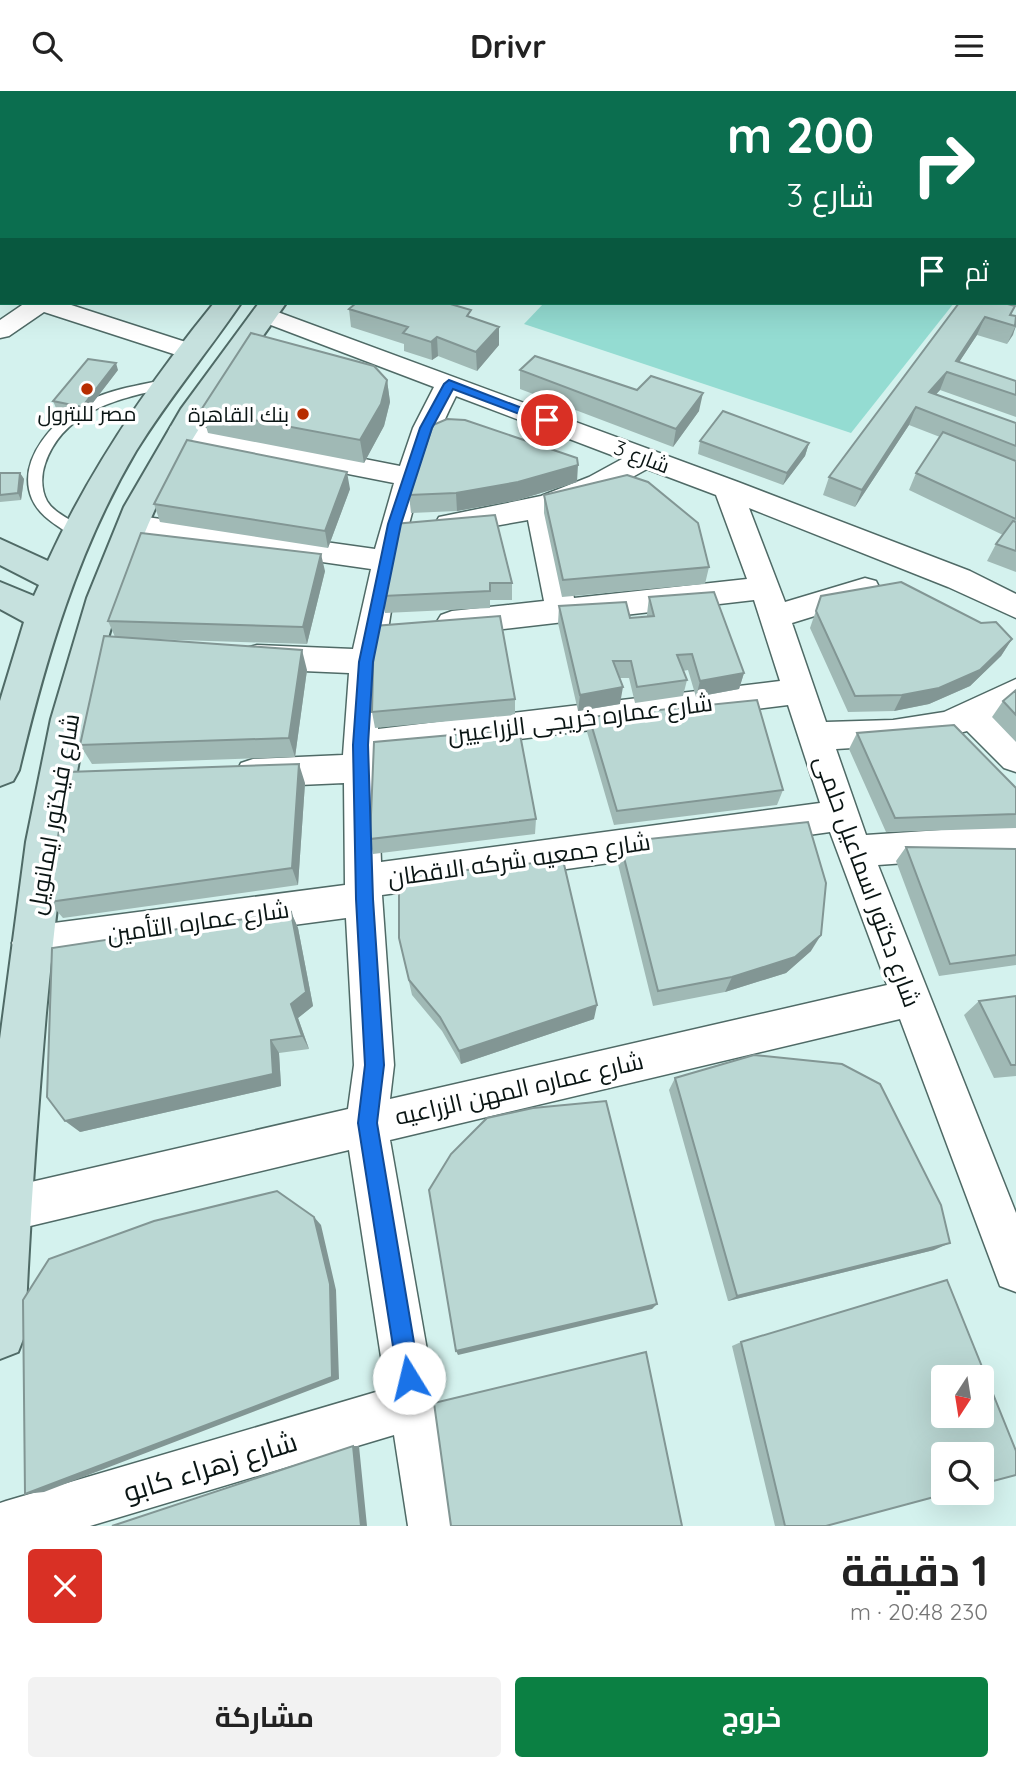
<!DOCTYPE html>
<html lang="ar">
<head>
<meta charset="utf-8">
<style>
  body { margin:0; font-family:Quicksand,Cairo,sans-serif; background:#f2f2f2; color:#222; direction:rtl; height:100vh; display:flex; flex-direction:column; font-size:26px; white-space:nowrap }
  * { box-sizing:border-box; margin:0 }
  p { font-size:23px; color:#767676 }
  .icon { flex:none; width:38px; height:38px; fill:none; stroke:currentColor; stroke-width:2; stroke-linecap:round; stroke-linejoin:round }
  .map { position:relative; height:1435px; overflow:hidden; direction:ltr }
  .side { display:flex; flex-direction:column; background:#fff; flex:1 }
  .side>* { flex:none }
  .banner { position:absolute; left:0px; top:0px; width:1017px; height:214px; box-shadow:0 7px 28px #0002; direction:rtl; background:#0b6e4f; color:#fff; overflow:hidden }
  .needle { width:46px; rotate:192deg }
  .controls { position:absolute; left:931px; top:1274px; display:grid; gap:14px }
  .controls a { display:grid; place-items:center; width:63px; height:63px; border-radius:7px; background:#fff; box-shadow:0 7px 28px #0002; font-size:35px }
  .pin { position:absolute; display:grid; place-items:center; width:60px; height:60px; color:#fff; margin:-30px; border:4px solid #fff; border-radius:50%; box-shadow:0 2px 7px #0007 }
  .me { position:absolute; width:77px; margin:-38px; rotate:351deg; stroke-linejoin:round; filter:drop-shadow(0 0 5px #0008) }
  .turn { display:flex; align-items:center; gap:24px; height:147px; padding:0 28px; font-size:32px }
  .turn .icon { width:91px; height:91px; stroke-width:2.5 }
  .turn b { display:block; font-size:49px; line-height:60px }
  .then { display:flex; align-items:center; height:66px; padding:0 28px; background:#0003; gap:14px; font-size:26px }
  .round { display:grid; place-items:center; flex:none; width:74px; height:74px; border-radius:7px; background:#f2f2f2 }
  .head { display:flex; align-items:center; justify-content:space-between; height:119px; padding:0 28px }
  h1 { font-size:42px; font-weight:700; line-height:52px }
  .cta { display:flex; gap:14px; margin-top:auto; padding:14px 28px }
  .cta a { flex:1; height:80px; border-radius:7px; background:#0b8043; color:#fff; font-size:28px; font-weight:700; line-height:80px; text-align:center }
  .cta a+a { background:#f2f2f2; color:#222 }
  header { display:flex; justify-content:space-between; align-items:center; height:91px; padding:0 28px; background:#fff; font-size:32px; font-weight:700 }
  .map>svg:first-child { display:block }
</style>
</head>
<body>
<header><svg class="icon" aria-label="menu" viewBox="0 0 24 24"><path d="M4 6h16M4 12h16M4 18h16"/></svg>Drivr<svg class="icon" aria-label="search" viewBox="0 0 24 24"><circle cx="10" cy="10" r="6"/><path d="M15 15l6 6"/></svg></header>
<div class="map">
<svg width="1016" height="1435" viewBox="0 0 1016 1435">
  <rect width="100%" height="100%" fill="#d4f2ee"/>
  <path fill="#94dcd2" d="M544,212h410l-103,130 -327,-109z"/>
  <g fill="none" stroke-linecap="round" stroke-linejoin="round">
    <defs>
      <path id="lane" d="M970,0h20l1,2h-20z
        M1015,170h1v6h-1z
        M164,289l6,4 -1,3c-49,12 -105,22 -124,77 -4,11 -4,26 2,37 9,15 28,18 37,31l-7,5 -5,-1c-15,-11 -32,-19 -40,-37 -17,-40 25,-83 58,-99 23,-11 49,-15 74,-20z"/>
      <path id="street" d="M49,0h21l-23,2z
        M0,27h2l-2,13z
        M0,188h2v14h-2z
        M25,212h40l133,43 4,5 -4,5 -9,3 -145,-47 -35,24 -9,2v-18z
        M264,216l474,175 232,89 46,23v24l-68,-31 -199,-79 36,94 80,-24 11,3 4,8 -4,8 -84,26 34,99 67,-2 51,-8 72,-33v29l-19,11 19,18v35l-12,-4 -37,-37 -48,13 -83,5 30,86 150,-10v30l-138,10 138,348v79l-16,-6 -100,-267 -510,121 68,386h-50l-14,-91 -304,91h-90v-23l6,-2 380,-112 -37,-239 -344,82 -5,-2v-40l5,-2 343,-79 6,-44 -8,-147 -315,42 -13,-5 -6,-12 6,-12 13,-5 314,-41 -1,-102 -91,4 -12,-4 -5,-10 5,-10 12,-4 90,-4 6,-82 -92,-4 -11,-3 -5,-9 5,-9 11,-3 96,4 18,-80 -239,-34 -10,-3 -4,-7 4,-7 10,-3 243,34 19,-66 -213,-42 -10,-3 -3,-6 3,-6 10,-3 219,43 13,-38 21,-41 -179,-68 -3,-5 3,-5zM456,305l166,63 -33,18 -48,19 -102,21 -4,7 4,7 10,3 79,-14 16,81 -92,10 -11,4 -5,8 5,8 11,4 302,-35 26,81 -402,48c7,-109 28,-235 78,-333zM647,378l69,26 31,84 -173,19 -19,-86 54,-22zM788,614l32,98 -439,59 -4,-105zM830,741l57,153 -497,114 4,-34 -12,-170z"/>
      <path id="secondary" d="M328,0h26l2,2h-27z
        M449,0h23l2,2h-24z
        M1015,194h1v16h-1z
        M214,212h27c-34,50 -73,96 -105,148 -59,100 -90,207 -117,319l-6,11 -13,5v-85l24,-79 -24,-13v-27l34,14 5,-11 -39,-20v-26l48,22c43,-94 101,-178 166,-258z
        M259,212h27c-46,67 -97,131 -131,206 -71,158 -93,333 -109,504 -9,107 -17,214 -21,321l-7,18 -18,7v-320l26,-197 25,-123 36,-121 37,-91 57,-98z"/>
    </defs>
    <use href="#lane" stroke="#4f6a66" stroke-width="3"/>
    <use href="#street" stroke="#4f6a66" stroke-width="3"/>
    <use href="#secondary" stroke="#4f6a66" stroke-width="4"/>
    <use href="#lane" fill="#fff" fill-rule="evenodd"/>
    <use href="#street" fill="#fff" fill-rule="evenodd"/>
    <use href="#secondary" fill="#c6e1de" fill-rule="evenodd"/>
  </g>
  <path fill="#a0b9b5" d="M959,212l56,3 -4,9 5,1v11l-9,17 -30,-9 -18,27 57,19v36l-76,-27 -4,4 80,29v149l-29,-11 9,-17 7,-9 -94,-45 7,-17 24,-36 -31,-12 -54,82 -32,-12 6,-18z
    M349,218l123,8 27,10v18l-22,26 -39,-15 -6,4 -28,-9v-7l-53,-17z
    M118,279l-33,43 -29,-5 -3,-7z
    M520,279l117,20 62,21 -26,36 -153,-58z
    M387,289l3,22 -6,24 -20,37 -156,-30 -7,-23z
    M700,350l109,2 -4,13 -22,29 -85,-31z
    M0,382h20l4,6 -3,21 -21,2z
    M577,391l-59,18 -61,11 -46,2 -2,-18z
    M350,398l-22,59 -168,-26 -6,-18z
    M544,404l165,72 -4,17 -143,13 -18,-84z
    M394,433l118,59v17h-22v8l-105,5 -2,-17z
    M325,480l-18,73 -160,-5 160,31 -12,87 -203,7 -12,-19 35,-108 -7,-16z
    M821,505l191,43 -11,17 -31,30 -41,18 -35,7 -46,1 -38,-84z
    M649,506l95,76 -5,16 -43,8 -8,-27 -5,1 4,9 -4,16 -48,7 -6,-25h-10l1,26 -42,7 -20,-88 1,-17 71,12 17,-1v-3z
    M1016,599v52l-24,-25 11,-16z
    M515,608v16l-140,13 -3,-16z
    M589,626l194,73 -6,15 -163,20 -27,-93z
    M857,642l159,55v40l-130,4 -37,-83z
    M305,692l-7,102 -235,33 -14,-16z
    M536,728l-1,15 -162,20 -3,-15z
    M620,751l191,109 -25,22 -61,19 -72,14 -36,-146z
    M906,756l110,2v116l-77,11 -43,-115z
    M291,821l7,16 15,78 -15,12 11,31 -30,4 2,33 -201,46z
    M399,847l195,81 -133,45 -19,-33 -30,-36z
    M1016,905v80l-22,2 -30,-63 15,-14z
    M675,987l259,172 -206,51 -59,-211z
    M741,1251l85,184h-51l-43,-180z"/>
  <path fill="#829694" d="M985,226l-8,18 -25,38 4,-12z
    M1016,234l-3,10 -6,9z
    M499,236v18l-22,26 -1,-19z
    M437,246l1,19 -6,4 -1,-18z
    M116,272l2,7 -33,43 -3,-6z
    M947,281l-7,18 -18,20 7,-18z
    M387,289l3,22 -6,24 -20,37 -4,-23z
    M703,302l-4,18 -26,36 3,-18z
    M916,316l-7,18 -54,82 7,-17z
    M809,352l-4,13 -22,29 4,-12z
    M578,374l-1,17 -59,18 -61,11 -1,-18z
    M347,381l3,17 -22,59 -3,-17z
    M20,382l4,6 -3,21 -3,-7z
    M321,463l4,17 -18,73 -4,-17z
    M1012,548l-11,17 -31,30 -41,18 -35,7 8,-16z
    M302,559l5,20 -12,87 -6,-19z
    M744,582l-5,16 -43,8 4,-16z
    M623,596l-3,17 -42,7 2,-16z
    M299,673l6,19 -7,102 -6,-17z
    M291,821l7,16 15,78 -15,12 11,31 -7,-13 -11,-32z
    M821,844l-10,16 -25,22 -61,19 7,-15z
    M597,914l-3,14 -133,45 -2,-13z
    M271,949l8,13 2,33 -201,46 -15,-11z
    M314,1126l7,8 15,65 3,89 -295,113 -19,2z
    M950,1152l-16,7 -206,51 9,-5z
    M657,1213l-5,5 -194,46 -2,-4z
    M353,1355h6l8,80h-6z"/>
  <path fill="#bad7d3" stroke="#829694" stroke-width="2" fill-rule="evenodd" d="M356,212h91l24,7 -4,6 32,11 -23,25 -39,-15 -6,5 -28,-9 5,-6 -59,-18z
    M959,212h45l11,3 -5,9 6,1 -1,10 -30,-9 -29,44 60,20v14l-69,-23 -18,20 87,31v23l-100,-39 -54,83 -33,-13z
    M251,242l123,33 13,14 -6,24 -21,36 -159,-30z
    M535,265l102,34 14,-14 52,17 -27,36 -156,-59z
    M88,268l28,4 -34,44 -29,-6z
    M723,320l86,32 -22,30 -87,-32z
    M447,328l18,1 112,38 1,7 -60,17 -62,11 -47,2 24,-70z
    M943,341l73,29v58l-100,-46z
    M187,349l160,32 -22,59 -171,-27z
    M0,382h20l-2,20 -18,2z
    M627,384l21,7 50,41 11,44 -146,13 -19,-85z
    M495,424l17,68h-22v8l-107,5 11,-72z
    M1013,430l3,1v29l-20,-7z
    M141,442l180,21 -18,73 -195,-6z
    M901,491l80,41 15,-1 16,17 -32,31 -41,18 -37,7 -47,1 -39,-85 5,-15z
    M714,501l30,81 -44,8 -8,-27 -15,1 10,25 -50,7 -6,-26h-18l10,26 -43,8 -21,-89 67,-4 4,16 24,-2 -5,-19z
    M500,525l15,83 -143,13 2,-86z
    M104,545l198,14 -13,88 -209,7z
    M1016,599v25l-13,-14z
    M757,609l26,90 -166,21 -28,-94z
    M954,634l62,63v26l-121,4 -38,-85z
    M519,638l17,90 -166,20 4,-97z
    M299,673l-7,104 -243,34 18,-130z
    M808,731l18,61 -5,52 -26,22 -63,20 -74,14 -38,-149z
    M906,756l110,2v106l-66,9z
    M563,769l34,145 -138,46 -19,-34 -31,-37 -10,-42v-61z
    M291,821l15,80 -15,12 11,32 -31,4 2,34 -208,47 -18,-24 5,-149z
    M1016,905v69h-5l-32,-64z
    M754,964l88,9 38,20 61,121 9,38 -213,53 -62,-218z
    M606,1010l51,203 -201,47 -27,-161 22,-36 36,-36 46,-10z
    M277,1100l37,26 16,67 2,93 -307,117 -2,-194 26,-41 105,-38z
    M947,1189l69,171v24l-34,9v-30h-39v39h6l-123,33h-41l-44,-184zM943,1286h39v39h-39z
    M646,1261l36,174h-231l-17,-123z
    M353,1355l8,80h-249z"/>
  <path fill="#1a73e8" stroke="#114b97" stroke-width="2" d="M449,289l104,40 -10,3 -90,-34 -21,39 -31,96 -28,138 -5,83 5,154 11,166 -7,58 43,255 -4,8 -7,3 -8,-3 -3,-8 -40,-255 7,-58 -9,-166 -3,-154 6,-83 29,-138 32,-96 24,-44z"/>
  <g fill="#b72d00" stroke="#fff" stroke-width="2.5">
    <circle cx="87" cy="298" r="7"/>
    <circle cx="303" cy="323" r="7"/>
  </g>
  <g text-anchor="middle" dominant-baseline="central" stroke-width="7" stroke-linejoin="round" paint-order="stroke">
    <g font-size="21" fill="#0a1514" stroke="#fff">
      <text x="87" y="322">مصر للبترول</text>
      <text x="289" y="323" text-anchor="end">بنك القاهرة</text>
    </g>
    <g font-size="21" fill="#0a1514" stroke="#fff">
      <text transform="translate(642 365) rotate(21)">شارع 3</text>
    </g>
    <g font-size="24" fill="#0a1514" stroke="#fff">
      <text transform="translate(580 627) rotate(-7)">شارع عماره خريجى الزراعيين</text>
      <text transform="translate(53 723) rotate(-80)">شارع فيكتور ايمانويل</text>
      <text transform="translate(519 768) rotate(-8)">شارع جمعيه شركه الاقطان</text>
      <text transform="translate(868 790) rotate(70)">شارع دكتور اسماعيل حلمى</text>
      <text transform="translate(198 830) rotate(-8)">شارع عماره التأمين</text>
      <text transform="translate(519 997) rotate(-13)">شارع عماره المهن الزراعيه</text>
    </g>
    <g font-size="28" fill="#0a1514" stroke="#fff">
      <text transform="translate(210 1375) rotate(-17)">شارع زهراء كابو</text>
    </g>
  </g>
</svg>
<div class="controls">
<a><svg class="needle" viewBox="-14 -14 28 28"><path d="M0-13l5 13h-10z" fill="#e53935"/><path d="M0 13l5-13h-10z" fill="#767676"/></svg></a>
<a><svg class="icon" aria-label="search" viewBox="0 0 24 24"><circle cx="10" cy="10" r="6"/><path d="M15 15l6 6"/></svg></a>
</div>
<div class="pin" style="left:547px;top:329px;background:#d93025"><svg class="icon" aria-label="arrive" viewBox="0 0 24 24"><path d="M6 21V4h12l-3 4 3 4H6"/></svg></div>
<svg class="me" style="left:409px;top:1287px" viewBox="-20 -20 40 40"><circle r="19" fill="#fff"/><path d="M0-13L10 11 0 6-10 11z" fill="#1a73e8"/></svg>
<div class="banner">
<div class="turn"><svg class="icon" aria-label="right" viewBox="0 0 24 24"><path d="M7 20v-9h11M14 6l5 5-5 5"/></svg><div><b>200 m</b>شارع 3</div></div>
<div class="then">ثم<svg class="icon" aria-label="arrive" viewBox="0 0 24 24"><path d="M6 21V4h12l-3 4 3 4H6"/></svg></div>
</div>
</div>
<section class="side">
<div class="head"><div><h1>1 دقيقة</h1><p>230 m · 20:48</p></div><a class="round" style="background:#d93025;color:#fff"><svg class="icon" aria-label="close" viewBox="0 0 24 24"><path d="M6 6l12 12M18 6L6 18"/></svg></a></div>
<div class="cta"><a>خروج</a><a>مشاركة</a></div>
</section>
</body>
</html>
